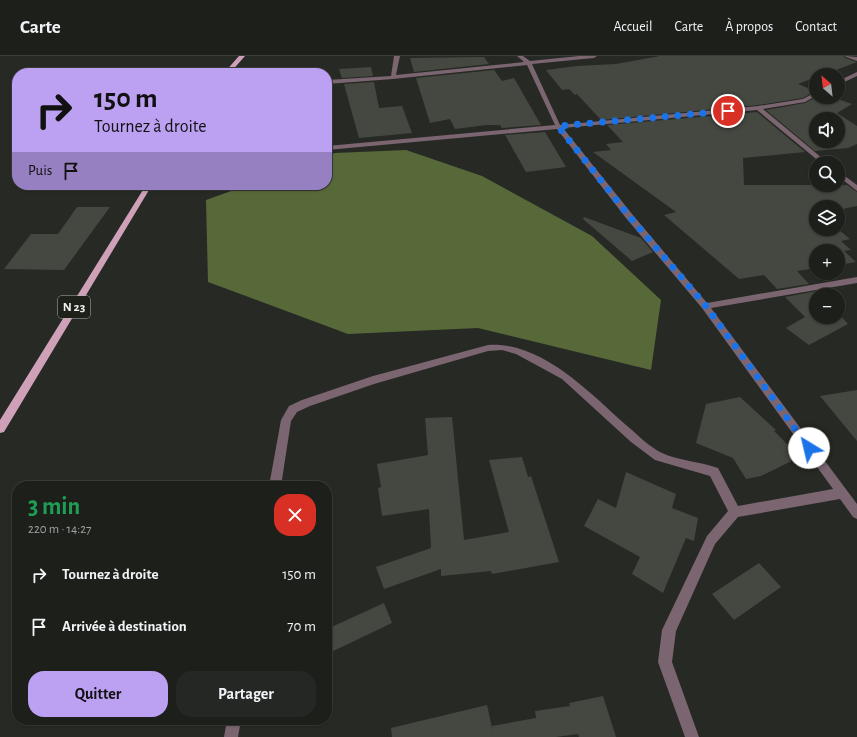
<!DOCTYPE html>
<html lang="fr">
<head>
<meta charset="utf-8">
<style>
  body { margin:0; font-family:"Alegreya Sans",sans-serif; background:#252724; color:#f1f3f6; height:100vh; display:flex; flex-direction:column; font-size:15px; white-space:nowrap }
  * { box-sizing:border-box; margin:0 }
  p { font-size:13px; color:#a0a2a3 }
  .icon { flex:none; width:22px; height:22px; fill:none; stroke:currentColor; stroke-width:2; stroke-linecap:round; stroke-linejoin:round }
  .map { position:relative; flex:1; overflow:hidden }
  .side { position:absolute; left:12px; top:425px; width:320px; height:244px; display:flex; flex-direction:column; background:#1d1f1b; border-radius:16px; box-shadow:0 1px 3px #0004,0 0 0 1px #3b3d3a }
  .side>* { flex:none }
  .banner { position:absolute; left:12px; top:12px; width:320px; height:122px; border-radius:16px; box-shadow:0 1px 3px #0004,0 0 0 1px #3b3d3a; background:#bca0f2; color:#111; overflow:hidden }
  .needle { width:26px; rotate:332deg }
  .fabs { position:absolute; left:809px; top:12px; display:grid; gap:8px }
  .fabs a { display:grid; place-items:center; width:36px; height:36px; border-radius:50%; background:#1d1f1b; box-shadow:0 1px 3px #0004,0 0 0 1px #3b3d3a; font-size:20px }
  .pin { position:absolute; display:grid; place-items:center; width:34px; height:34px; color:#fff; margin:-17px; border:2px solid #fff; border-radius:50%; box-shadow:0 1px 4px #0007 }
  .me { position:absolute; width:44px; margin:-22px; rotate:324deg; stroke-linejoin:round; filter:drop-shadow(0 0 3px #0008) }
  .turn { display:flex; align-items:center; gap:14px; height:84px; padding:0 16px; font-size:18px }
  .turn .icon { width:52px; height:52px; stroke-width:2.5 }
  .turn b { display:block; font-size:28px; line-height:34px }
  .then { display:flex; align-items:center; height:38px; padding:0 16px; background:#0003; gap:8px; font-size:15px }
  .round { display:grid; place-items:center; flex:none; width:42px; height:42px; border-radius:16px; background:#252724 }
  .overview { display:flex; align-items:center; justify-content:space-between; height:68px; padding:0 16px }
  h1 { font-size:24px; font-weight:700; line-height:30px; color:#1e9e55 }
  .cta { display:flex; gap:8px; margin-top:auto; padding:8px 16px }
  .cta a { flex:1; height:46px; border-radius:16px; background:#bca0f2; color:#111; font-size:16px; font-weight:700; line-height:46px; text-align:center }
  .cta a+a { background:#252724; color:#f1f3f6 }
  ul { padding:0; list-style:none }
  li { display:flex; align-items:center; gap:12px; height:52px; padding:0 16px }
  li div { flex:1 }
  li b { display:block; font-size:15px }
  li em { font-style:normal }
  header { display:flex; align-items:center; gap:24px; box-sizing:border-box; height:56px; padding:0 20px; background:#1d1f1b; border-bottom:1px solid #3b3d3a }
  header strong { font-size:19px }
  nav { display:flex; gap:22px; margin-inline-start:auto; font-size:14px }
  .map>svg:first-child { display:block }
</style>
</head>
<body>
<header>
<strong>Carte</strong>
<nav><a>Accueil</a><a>Carte</a><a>À propos</a><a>Contact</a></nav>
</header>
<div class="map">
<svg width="857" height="681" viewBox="0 0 857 681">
  <rect width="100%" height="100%" fill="#272924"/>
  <path fill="#586939" d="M406,94l76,26 110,60 69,64 -10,70 -173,-42 -130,6 -140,-52 -2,-82 42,-15h79v-29l8,-3z"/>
  <path fill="#454841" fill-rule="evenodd" d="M660,0h184l1,2 12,4 -34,13h-7v2l-18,7 17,7 -12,7 -45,7 -157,15 -24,-26 -2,1 -6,-6 -7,1 -16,-20 31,-4 39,-2z
    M484,1l5,7 -75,8 -4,-14z
    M371,11l2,9 -31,2 -3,-9z
    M494,14l8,11 12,-3 27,47 -39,3 -2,-3h-14l-31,4 -5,-10 -20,4 -14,-45z
    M374,26l5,26 23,-2 10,27 -53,5 -15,-54z
    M817,41h15l20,7 -15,9 20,13v18l-9,4 -33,3 -49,-41 39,-7zM816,63h22v22h-22z
    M757,56l48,40 -62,6 1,27h103l10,7v14l-19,4v-3h-22v22h22l12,10 -9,2 10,9 -7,1 12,11 -18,3v-14h-22v17l-19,3 12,13 -32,5 -13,-14 -25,4 -75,-64 12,-3 -83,-60 18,-2 -5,-6 17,-2 -16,-17z
    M545,76l21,35 -40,5 -21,-37z
    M77,151h33l-46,63 -60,-1 27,-35h27z
    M584,161l57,21 12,14 -21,9 -49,-42z
    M817,235l3,4h-4v22h22v-4l10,11 -39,21 -23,-17 19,-11 -20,-20z
    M857,334v51l-37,-45z
    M740,341l36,33 -2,1 26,26 -39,19 -15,3 -13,-21 -37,-15 10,-39z
    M452,361l12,123 45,-8 -20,-72 33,-3 6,20 3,-1 28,86 -67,12 -1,-3 -50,5v-7l-57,20 -8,-22 55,-19 -2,-39 -47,7 -4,-28 3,-1 -4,-23 51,-9 -3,-37z
    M626,416l50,22 -4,14 26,10 -4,23 -8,-3 -23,55 -31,-19 8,-17 -56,-31 14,-27 18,9z
    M759,507l22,24 -47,33 -22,-26z
    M384,547l8,20 -65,31v-25z
    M603,640l13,41h-37l-1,-3 -22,3h-164l-1,-9 96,-23 6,27 -1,-6 44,-8 -1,-7 35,-5 -1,-3z"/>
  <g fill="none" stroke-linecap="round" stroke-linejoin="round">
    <path fill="#7b6570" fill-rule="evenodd" d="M394,0h6l-4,19 128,-13 -7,-6h6l7,5 49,-5h18l-3,2 -62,6 28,61 198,-19 45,-7 13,-7v4l-11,6 -42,7 65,54h-7l-64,-53 -194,18 69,86 75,89 150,-26v6l-146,25 146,196v15l-4,-2 -13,-18 -102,18 -23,27 -39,87 -4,31 27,75h-14l-27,-75 4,-32 45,-94 21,-25 -18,-35 -55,-16 -24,-18 -69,-63 -46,-25 -14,-4 -14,1 -114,33 -64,22 -13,6 -6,9 -10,65h-12l12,-66 8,-14 13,-6 71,-24 115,-31c53,-4 101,47 138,80 11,9 23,22 36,28 15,7 39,9 56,15l20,38 95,-17 -131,-181 -76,-90 -69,-89 -230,21v-4l228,-21 -28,-60 -134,14 -66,5v-4l64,-4z
      M845,0l12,1v4l-11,-4z
      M857,16v4l-19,9v-4z
      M838,115l19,14v6l-19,-15z
      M227,664h14l-3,17h-14z"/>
    <path fill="#cea1b8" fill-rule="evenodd" d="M239,0h6l-15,17h-6z
      M146,129h6l-148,247 -4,1v-13z"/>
  </g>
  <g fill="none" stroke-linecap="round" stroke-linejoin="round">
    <path stroke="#1a73e8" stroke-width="7" stroke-dasharray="0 12.6" d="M728,55l-170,15 71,90 77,90 103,142"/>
  </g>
  <g text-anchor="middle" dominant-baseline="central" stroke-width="3" stroke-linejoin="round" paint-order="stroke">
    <rect fill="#1e201a" stroke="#b0b2ae" stroke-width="1" x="58" y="240" width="32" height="22" rx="3"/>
    <g font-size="13" font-weight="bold" fill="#eff1ed">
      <text x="74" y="251">N 23</text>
    </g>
  </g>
</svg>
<div class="fabs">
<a><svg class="needle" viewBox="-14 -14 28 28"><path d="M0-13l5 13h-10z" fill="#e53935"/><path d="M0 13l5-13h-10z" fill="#a0a2a3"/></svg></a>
<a><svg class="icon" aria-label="sound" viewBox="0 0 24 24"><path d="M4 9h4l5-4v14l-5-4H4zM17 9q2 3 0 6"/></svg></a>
<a><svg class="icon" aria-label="search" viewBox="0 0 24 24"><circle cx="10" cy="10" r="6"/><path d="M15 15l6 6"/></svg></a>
<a><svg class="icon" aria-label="layers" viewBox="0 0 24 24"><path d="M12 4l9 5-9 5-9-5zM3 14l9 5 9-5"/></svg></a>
<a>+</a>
<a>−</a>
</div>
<div class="pin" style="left:728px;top:55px;background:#d93025"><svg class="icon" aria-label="arrive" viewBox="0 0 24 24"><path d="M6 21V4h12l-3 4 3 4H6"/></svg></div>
<svg class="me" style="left:809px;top:392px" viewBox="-20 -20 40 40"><circle r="19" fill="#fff"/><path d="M0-13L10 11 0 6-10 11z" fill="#1a73e8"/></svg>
<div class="banner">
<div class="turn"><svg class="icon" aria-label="right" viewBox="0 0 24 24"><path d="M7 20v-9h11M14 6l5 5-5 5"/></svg><div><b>150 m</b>Tournez à droite</div></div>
<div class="then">Puis<svg class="icon" aria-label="arrive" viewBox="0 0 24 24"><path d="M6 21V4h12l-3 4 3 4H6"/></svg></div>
</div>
<section class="side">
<div class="overview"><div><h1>3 min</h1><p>220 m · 14:27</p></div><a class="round" style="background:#d93025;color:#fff"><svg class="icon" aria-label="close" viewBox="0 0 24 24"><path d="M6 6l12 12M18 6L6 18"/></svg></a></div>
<ul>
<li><svg class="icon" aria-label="right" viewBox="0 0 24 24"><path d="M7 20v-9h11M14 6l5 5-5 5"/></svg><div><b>Tournez à droite</b></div><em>150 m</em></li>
<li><svg class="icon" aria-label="arrive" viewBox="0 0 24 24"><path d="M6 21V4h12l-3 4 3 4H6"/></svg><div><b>Arrivée à destination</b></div><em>70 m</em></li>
</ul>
<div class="cta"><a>Quitter</a><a>Partager</a></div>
</section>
</div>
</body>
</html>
